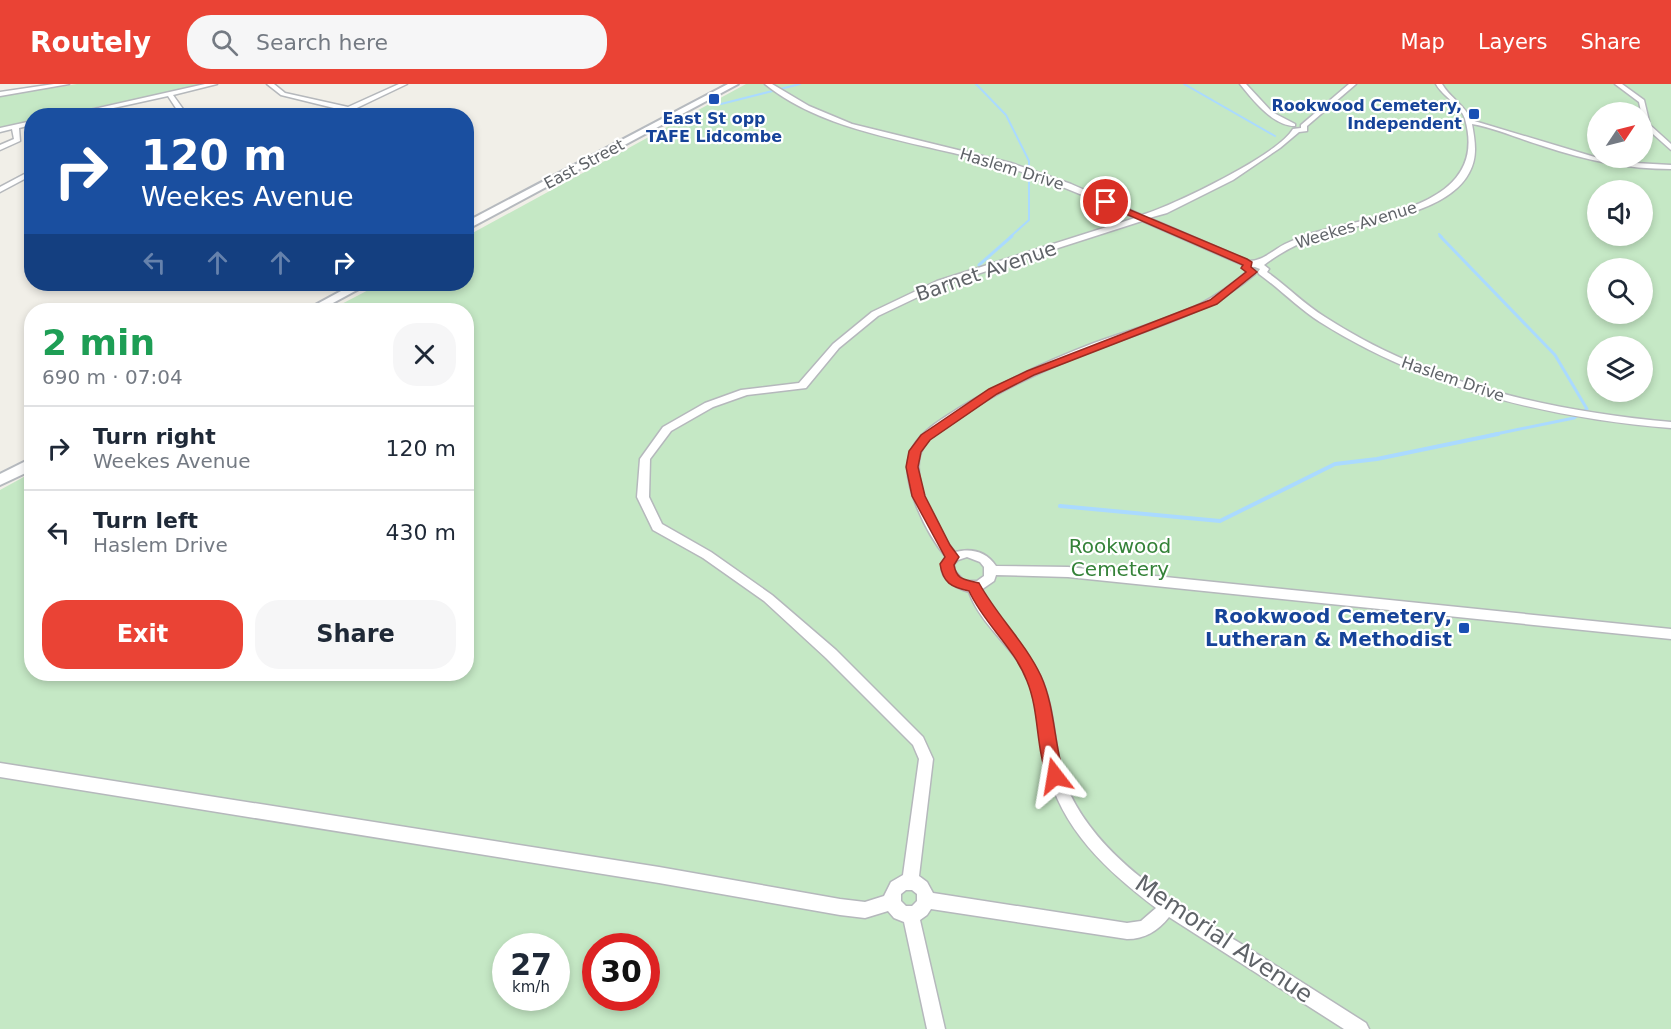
<!DOCTYPE html>
<html lang="en">
<head>
<meta charset="utf-8">
<style>
  body { margin:0; font-family:"DejaVu Sans",sans-serif; background:#f6f6f7; color:#1f2937; height:100vh; display:flex; flex-direction:column; font-size:22px; white-space:nowrap }
  * { box-sizing:border-box; margin:0 }
  p { font-size:20px; color:#747a83 }
  .icon { flex:none; width:33px; height:33px; fill:none; stroke:currentColor; stroke-width:2; stroke-linecap:round; stroke-linejoin:round }
  .map { position:relative; flex:1; overflow:hidden }
  .drawer { position:absolute; left:24px; top:219px; width:450px; height:378px; display:flex; flex-direction:column; background:#fff; border-radius:24px; box-shadow:0 3px 9px #0003 }
  .drawer>* { flex:none }
  .top-card { position:absolute; left:24px; top:24px; width:450px; height:183px; border-radius:24px; box-shadow:0 3px 9px #0003; background:#1a4fa0; color:#fff; overflow:hidden }
  .needle { width:39px; rotate:55deg }
  .buttons { position:absolute; left:1587px; top:18px; display:grid; gap:12px }
  .buttons a { display:grid; place-items:center; width:66px; height:66px; border-radius:50%; background:#fff; box-shadow:0 3px 9px #0003; font-size:30px }
  .speed { position:absolute; left:492px; top:849px; display:flex; gap:12px; font-size:30px; font-weight:700; text-align:center }
  .speed>* { display:grid; place-content:center; width:78px; height:78px; border-radius:50%; background:#fff; box-shadow:0 3px 9px #0003; line-height:1 }
  .speed small { font-size:15px; font-weight:400 }
  .speed .limit { border:9px solid #d22; background:#fff; color:#111 }
  .pin { position:absolute; display:grid; place-items:center; width:51px; height:51px; color:#fff; margin:-26px; border:3px solid #fff; border-radius:50%; box-shadow:0 2px 6px #0007 }
  .me { position:absolute; width:66px; margin:-33px; rotate:346deg; stroke-linejoin:round; filter:drop-shadow(0 0 4px #0008) }
  .turn { display:flex; align-items:center; gap:21px; height:126px; padding:0 18px; font-size:27px }
  .turn .icon { width:78px; height:78px; stroke-width:2.5 }
  .turn b { display:block; font-size:42px; line-height:51px }
  .lanes { display:flex; align-items:center; height:57px; padding:0 18px; background:#0003; justify-content:center; gap:30px; direction:ltr }
  .lanes .off { opacity:.35 }
  .round { display:grid; place-items:center; flex:none; width:63px; height:63px; border-radius:24px; background:#f6f6f7 }
  .overview { display:flex; align-items:center; justify-content:space-between; height:102px; padding:0 18px }
  h1 { font-size:36px; font-weight:700; line-height:45px; color:#1e9e55 }
  .cta { display:flex; gap:12px; margin-top:auto; padding:12px 18px }
  .cta a { flex:1; height:69px; border-radius:24px; background:#ea4335; color:#fff; font-size:24px; font-weight:700; line-height:69px; text-align:center }
  .cta a+a { background:#f6f6f7; color:#1f2937 }
  ul { padding:0; list-style:none }
  li { display:flex; align-items:center; gap:18px; height:84px; padding:0 18px; border-top:2px solid #e0e1e3 }
  li div { flex:1 }
  li b { display:block; font-size:22px }
  li em { font-style:normal }
  header { display:flex; align-items:center; gap:36px; box-sizing:border-box; height:84px; padding:0 30px; background:#ea4335; color:#fff }
  header strong { font-size:28px }
  nav { display:flex; gap:33px; margin-inline-start:auto; font-size:21px }
  .search { width:420px; height:54px; background:#f6f6f7; display:flex; align-items:center; gap:15px; box-sizing:border-box; padding:0 21px; border-radius:24px; color:#747a83; font-size:22px }
  .map>svg:first-child { display:block }
</style>
</head>
<body>
<header>
<strong>Routely</strong>
<div class="search"><svg class="icon" aria-label="search" viewBox="0 0 24 24"><circle cx="10" cy="10" r="6"/><path d="M15 15l6 6"/></svg>Search here</div>
<nav><a>Map</a><a>Layers</a><a>Share</a></nav>
</header>
<div class="map">
<svg width="1671" height="945" viewBox="0 0 1671 945">
  <rect width="100%" height="100%" fill="#f1efe8"/>
  <path fill="#c5e8c5" fill-rule="evenodd" d="M77,0h129l-147,31 -27,1 -1,5 -31,7v-32z
    M746,0h925v945h-1671v-539l31,-17 1,201h434v-364h-136l50,-26h86l1,-48zM1598,28h44v46h-44zM1598,106h44v46h-44zM1598,184h44v46h-44zM1598,262h44v46h-44zM506,862h50v52h-50zM596,862h50v52h-50z"/>
  <g fill="none" stroke-linecap="round" stroke-linejoin="round">
    <path stroke="#aadaff" stroke-width="2" d="M976,0l30,31 23,46v59l-19,17
      M1184,0l91,52
      M721,20l79,-20
      M1439,150l3,3"/>
    <path stroke="#aadaff" stroke-width="3" d="M1440,152l115,119 32,54 -13,9 -83,17
      M979,181l33,-29"/>
    <path stroke="#aadaff" stroke-width="4" d="M1060,422l160,15 115,-57 42,-5 121,-25"/>
    <defs>
      <path id="street" d="M54,0h15l-69,12v-4z
        M205,0h12l-44,11 15,21h-7l-13,-20 -91,20h-14z
        M267,0h7l11,9 63,14 51,-23h8l-67,32h-10l12,-6 -61,-15z
        M765,0h7l37,22 43,18 159,39 60,21 71,31c32,-10 136,-60 151,-86l8,-1v-3l48,-41h7l-49,42v5l-8,1 -19,16 -47,32 -66,33 -18,5 100,43c14,0 24,-11 36,-17 11,-5 23,-10 35,-13 57,-16 170,-25 145,-112 -4,-14 -22,-22 -29,-35h6c8,14 23,21 29,36l127,38 37,5 36,2v4c-44,0 -86,-9 -128,-23 -24,-7 -47,-18 -71,-22 3,17 6,33 -3,49 -23,43 -106,49 -148,62 -21,7 -40,17 -57,30l5,4 -2,3c20,14 37,32 58,45 103,67 225,94 346,105v6c-123,-10 -245,-39 -351,-106 -22,-14 -40,-33 -61,-48l-1,-2 2,-3 -5,-2 -10,-1 -103,-45 -199,64 -65,31 -39,32 -33,40 -59,7 -34,12 -42,24 -21,28 -1,38 13,27 49,28 61,43 64,55 87,87 10,22 -14,117 8,6 6,11 194,30 14,-2 15,-13c-48,-36 -96,-80 -109,-141 -7,-29 -7,-61 -19,-89 -15,-32 -47,-52 -59,-86 -14,-4 -37,-17 -23,-35 -18,-21 -47,-76 -36,-104 8,-21 31,-33 49,-45 43,-26 88,-47 135,-65 36,-13 72,-23 106,-39 18,-9 34,-21 49,-34h6v4c-45,39 -100,53 -155,74 -46,17 -90,37 -131,63 -15,10 -37,20 -46,37 -15,27 13,83 32,104 16,-4 31,-1 41,14l72,1 603,62v10l-603,-62 -72,-2 -2,6 -13,9c12,33 44,54 59,86 18,37 12,81 30,118 34,70 110,112 173,151 41,26 82,52 123,78l3,6h-25l-175,-112c-11,14 -24,22 -42,22l-196,-30 -4,6 -7,5 25,109h-18l-23,-107 -10,-4 -6,-7 -23,7 -25,-3 -181,-32 -659,-106v-14l659,104 181,32 25,3 19,-6 7,-14 12,-7 16,-116 -6,-14 -87,-87 -62,-57 -61,-43 -50,-28 -16,-33 3,-38 23,-32 42,-24 36,-13 58,-7 34,-39 39,-32 65,-31 198,-63c-42,-19 -84,-37 -128,-51 -77,-24 -178,-31 -242,-83zM967,473l13,5 4,5v9l-7,5h-13l-10,-11v-6l4,-4zM906,806h6l5,4v7l-5,5h-6l-5,-5v-7z
        M1240,0h6l26,28 23,12v2c-22,0 -42,-26 -55,-42z
        M1615,0h7l22,16 6,25 21,19v6l-27,-24 -5,-24z
        M32,37v4l-13,3 1,13 -20,9v-5l14,-6 -2,-10 -12,3v-4z
        M32,86v5l-32,17v-5z"/>
      <path id="secondary" d="M728,0h10l-272,146v-8z
        M354,200h14l-48,26h-14z
        M32,374v12l-32,15v-11z"/>
    </defs>
    <use href="#street" stroke="#b5b8bc" stroke-width="3"/>
    <use href="#secondary" stroke="#b6babf" stroke-width="4"/>
    <use href="#street" fill="#fff" fill-rule="evenodd"/>
    <use href="#secondary" fill="#fff" fill-rule="evenodd"/>
  </g>
  <path fill="#ea4335" stroke="#982c22" stroke-width="1.5" d="M1103,117h6l138,58 5,3 -1,5 6,5 -40,32 -183,71 -37,19 -67,46 -9,12 -3,15 7,29 25,49 9,12 -5,8c3,16 11,14 25,18 18,33 46,59 62,93 14,31 13,67 23,100l-3,5 -6,2 -6,-2c-14,-32 -9,-68 -22,-100 -13,-34 -43,-57 -58,-90 -18,-4 -26,-8 -29,-27l5,-7 -33,-61 -6,-29 3,-16 12,-16 68,-46 38,-18 183,-71 36,-28 -5,-4 2,-3 -140,-61z"/>
  <g fill="#1a4fb4" stroke="#fff" stroke-width="2">
    <rect x="708" y="9" width="12" height="12" rx="3"/>
    <rect x="1468" y="24" width="12" height="12" rx="3"/>
    <rect x="1458" y="538" width="12" height="12" rx="3"/>
  </g>
  <g text-anchor="middle" dominant-baseline="central" stroke-width="4.5" stroke-linejoin="round" paint-order="stroke">
    <g font-size="16" font-weight="bold" fill="#164399" stroke="#fff" text-anchor="end">
      <text x="1462" y="21">Rookwood Cemetery,<tspan x="1462" dy="18">Independent</tspan></text>
      <text x="714" y="34" text-anchor="middle">East St opp<tspan x="714" dy="18">TAFE Lidcombe</tspan></text>
    </g>
    <g font-size="16" fill="#5f6368" stroke="#fff">
      <text transform="translate(584 80) rotate(-28)">East Street</text>
      <text transform="translate(1012 85) rotate(17)">Haslem Drive</text>
      <text transform="translate(1356 141) rotate(-17)">Weekes Avenue</text>
      <text transform="translate(1453 295) rotate(19)">Haslem Drive</text>
    </g>
    <g font-size="20" fill="#5f6368" stroke="#fff">
      <text transform="translate(986 187) rotate(-19)">Barnet Avenue</text>
    </g>
    <g font-size="20" fill="#348238" stroke="#fff">
      <text x="1120" y="462">Rookwood<tspan x="1120" dy="23">Cemetery</tspan></text>
    </g>
    <g font-size="20" font-weight="bold" fill="#164399" stroke="#fff" text-anchor="end">
      <text x="1452" y="532">Rookwood Cemetery,<tspan x="1452" dy="23">Lutheran &amp; Methodist</tspan></text>
    </g>
    <g font-size="24" fill="#5f6368" stroke="#fff">
      <text transform="translate(1224 855) rotate(34)">Memorial Avenue</text>
    </g>
  </g>
</svg>
<div class="buttons">
<a><svg class="needle" viewBox="-14 -14 28 28"><path d="M0-13l5 13h-10z" fill="#e53935"/><path d="M0 13l5-13h-10z" fill="#747a83"/></svg></a>
<a><svg class="icon" aria-label="sound" viewBox="0 0 24 24"><path d="M4 9h4l5-4v14l-5-4H4zM17 9q2 3 0 6"/></svg></a>
<a><svg class="icon" aria-label="search" viewBox="0 0 24 24"><circle cx="10" cy="10" r="6"/><path d="M15 15l6 6"/></svg></a>
<a><svg class="icon" aria-label="layers" viewBox="0 0 24 24"><path d="M12 4l9 5-9 5-9-5zM3 14l9 5 9-5"/></svg></a>
</div>
<div class="speed"><div>27<small>km/h</small></div><div class="limit">30</div></div>
<div class="pin" style="left:1106px;top:118px;background:#d93025"><svg class="icon" aria-label="arrive" viewBox="0 0 24 24"><path d="M6 21V4h12l-3 4 3 4H6"/></svg></div>
<svg class="me" style="left:1055px;top:692px" viewBox="-20 -20 40 40"><path d="M0-17L14 15 0 8-14 15z" fill="#ea4335" stroke="#fff" stroke-width="4"/></svg>
<div class="top-card">
<div class="turn"><svg class="icon" aria-label="right" viewBox="0 0 24 24"><path d="M7 20v-9h11M14 6l5 5-5 5"/></svg><div><b>120 m</b>Weekes Avenue</div></div>
<div class="lanes"><svg class="icon off" aria-label="left" viewBox="0 0 24 24"><path d="M17 20v-9H6M10 6l-5 5 5 5"/></svg><svg class="icon off" aria-label="ahead" viewBox="0 0 24 24"><path d="M12 20V5M6 11l6-6 6 6"/></svg><svg class="icon off" aria-label="ahead" viewBox="0 0 24 24"><path d="M12 20V5M6 11l6-6 6 6"/></svg><svg class="icon" aria-label="right" viewBox="0 0 24 24"><path d="M7 20v-9h11M14 6l5 5-5 5"/></svg></div>
</div>
<section class="drawer">
<div class="overview"><div><h1>2 min</h1><p>690 m · 07:04</p></div><a class="round"><svg class="icon" aria-label="close" viewBox="0 0 24 24"><path d="M6 6l12 12M18 6L6 18"/></svg></a></div>
<ul>
<li><svg class="icon" aria-label="right" viewBox="0 0 24 24"><path d="M7 20v-9h11M14 6l5 5-5 5"/></svg><div><b>Turn right</b><p>Weekes Avenue</p></div><em>120 m</em></li>
<li><svg class="icon" aria-label="left" viewBox="0 0 24 24"><path d="M17 20v-9H6M10 6l-5 5 5 5"/></svg><div><b>Turn left</b><p>Haslem Drive</p></div><em>430 m</em></li>
</ul>
<div class="cta"><a>Exit</a><a>Share</a></div>
</section>
</div>
</body>
</html>
